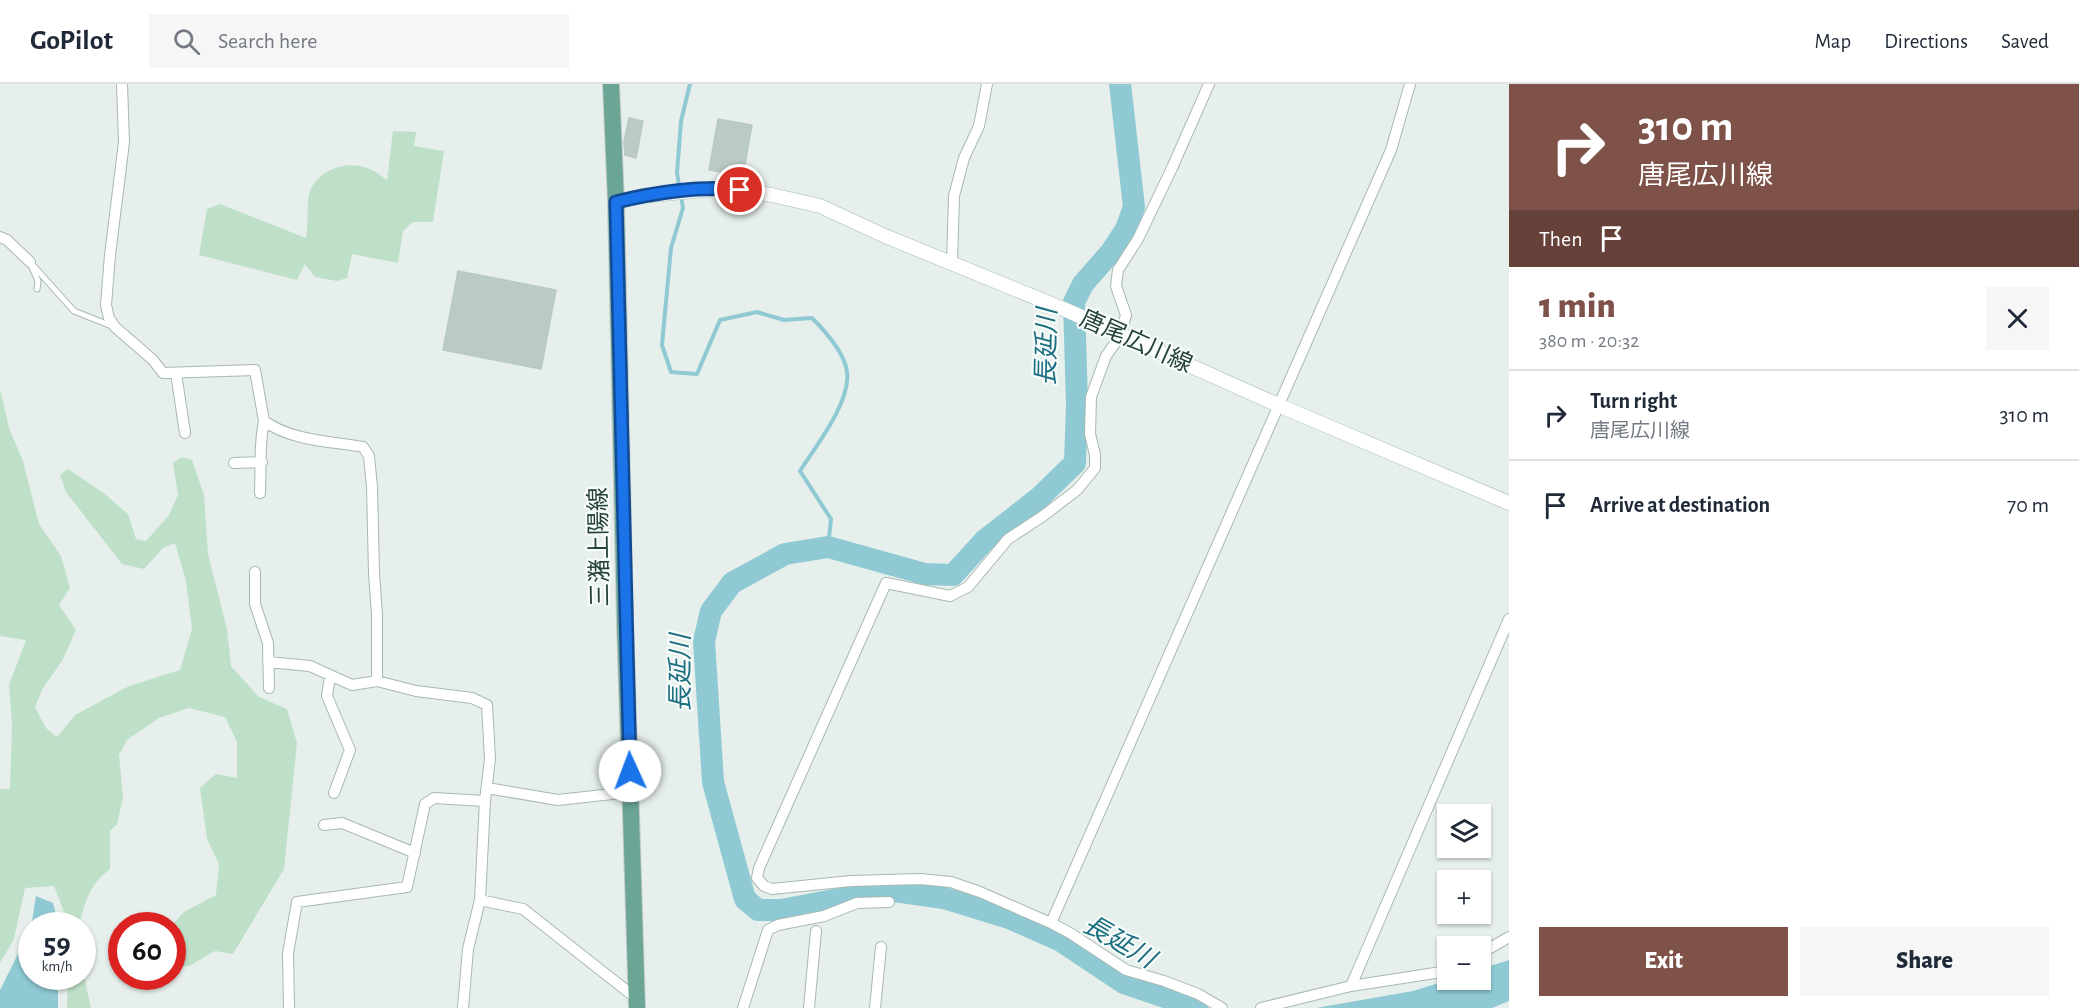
<!DOCTYPE html>
<html lang="en">
<head>
<meta charset="utf-8">
<style>
  body { margin:0; font-family:"Alegreya Sans","Noto Sans JP",sans-serif; background:#f6f6f7; color:#1f2937; height:100vh; display:flex; flex-direction:column; font-size:22px; white-space:nowrap }
  * { box-sizing:border-box; margin:0 }
  p { font-size:20px; color:#747a83 }
  .icon { flex:none; width:33px; height:33px; fill:none; stroke:currentColor; stroke-width:2; stroke-linecap:round; stroke-linejoin:round }
  .map { position:relative; flex:1; overflow:hidden }
  .details { display:flex; flex-direction:column; background:#fff; width:570px }
  .details>* { flex:none }
  .top-card { background:#7f5249; color:#fff; overflow:hidden }
  .tools { position:absolute; left:1437px; top:720px; display:grid; gap:12px }
  .tools a { display:grid; place-items:center; width:54px; height:54px; border-radius:0px; background:#fff; box-shadow:0 2px 4px #0004; font-size:30px }
  .speed { position:absolute; left:18px; top:828px; display:flex; gap:12px; font-size:30px; font-weight:700; text-align:center }
  .speed>* { display:grid; place-content:center; width:78px; height:78px; border-radius:50%; background:#fff; box-shadow:0 2px 4px #0004; line-height:1 }
  .speed small { font-size:15px; font-weight:400 }
  .speed .limit { border:9px solid #d22; background:#fff; color:#111 }
  .pin { position:absolute; display:grid; place-items:center; width:51px; height:51px; color:#fff; margin:-26px; border:3px solid #fff; border-radius:50%; box-shadow:0 2px 6px #0007 }
  .me { position:absolute; width:66px; margin:-33px; rotate:358deg; stroke-linejoin:round; filter:drop-shadow(0 0 4px #0008) }
  .turn { display:flex; align-items:center; gap:21px; height:126px; padding:0 30px; font-size:27px }
  .turn .icon { width:78px; height:78px; stroke-width:2.5 }
  .turn b { display:block; font-size:42px; line-height:51px }
  .then { display:flex; align-items:center; height:57px; padding:0 30px; background:#0003; gap:12px; font-size:22px }
  .round { display:grid; place-items:center; flex:none; width:63px; height:63px; border-radius:0px; background:#f6f6f7 }
  .head { display:flex; align-items:center; justify-content:space-between; height:102px; padding:0 30px }
  h1 { font-size:36px; font-weight:800; line-height:45px; color:#7f5249 }
  .primary-button { display:flex; gap:12px; margin-top:auto; padding:12px 30px }
  .primary-button a { flex:1; height:69px; border-radius:0px; background:#7f5249; color:#fff; font-size:24px; font-weight:800; line-height:69px; text-align:center }
  .primary-button a+a { background:#f6f6f7; color:#1f2937 }
  ul { padding:0; list-style:none }
  li { display:flex; align-items:center; gap:18px; height:90px; padding:0 30px; border-top:2px solid #e0e1e3 }
  li div { flex:1 }
  li b { display:block; font-size:22px }
  li em { font-style:normal }
  header { display:flex; align-items:center; gap:36px; box-sizing:border-box; height:84px; padding:0 30px; background:#fff; border-bottom:2px solid #e0e1e3 }
  header strong { font-size:28px }
  nav { display:flex; gap:33px; margin-inline-start:auto; font-size:21px }
  .search { width:420px; height:54px; background:#f6f6f7; display:flex; align-items:center; gap:15px; box-sizing:border-box; padding:0 21px; border-radius:0px; color:#747a83; font-size:22px }
  main { display:flex; flex:1; min-height:0 }
  .map>svg:first-child { display:block }
</style>
</head>
<body>
<header>
<strong>GoPilot</strong>
<div class="search"><svg class="icon" aria-label="search" viewBox="0 0 24 24"><circle cx="10" cy="10" r="6"/><path d="M15 15l6 6"/></svg>Search here</div>
<nav><a>Map</a><a>Directions</a><a>Saved</a></nav>
</header>
<main>
<div class="map">
<svg width="1509" height="924" viewBox="0 0 1509 924">
  <rect width="100%" height="100%" fill="#e6efeb"/>
  <path fill="#bfe0c8" d="M393,47l23,1 -2,14 30,5 -11,71h-20l-10,9 -5,32 -46,-9 -5,24 -10,3 -22,-4 -10,-13 -8,16 -98,-25 8,-46 13,-5 86,34c3,-14 0,-36 4,-47 8,-21 37,-31 57,-23 7,2 14,8 20,12z
    M0,305l9,39 14,33 16,63 22,32 9,32 -11,17 17,25 -14,31 -19,27 -8,19 11,21 11,9 18,-22 54,-29 51,-16 12,-41 -6,-48 -11,-38 -12,5 -19,21 -22,-5 -56,-72 -6,-17 8,-6 37,25 23,20 8,25 10,2 23,-26 9,-20 -5,-32 9,-6 10,3 12,35 4,59 19,75 4,37 28,31 28,12 10,34 -13,126 -51,85 -18,-3 -26,15 -16,1 -1,-42 12,-13 32,-17 3,-31 -12,-25 -7,-51 16,-14 21,4v-36l-12,-25 -36,-9 -30,10 -32,22 -8,15 4,43 -6,26 -7,7v38c-22,17 -24,32 -31,56h-10l-15,-39 -29,2 -11,51 -14,24v-174h10l2,-64 -3,-40 17,-45 -26,-4z
    M83,887l8,37h-24l1,-31 14,-1z"/>
  <path fill="#8ec9d4" d="M36,812l17,7 6,22 -27,1v50l26,1v31h-58v-18l31,-62z
    M1509,876v41l-17,7h-176l97,-17 35,-11h32l1,-11z"/>
  <g fill="none" stroke-linecap="round" stroke-linejoin="round">
    <path stroke="#8ec9d4" stroke-width="4" d="M690,0l-9,37 -4,52 6,35 -12,40 -9,97 9,27 26,2 23,-54 37,-8 27,8 28,-2c13,13 33,36 35,54 4,30 -31,74 -47,99l31,48 -3,28"/>
    <path stroke="#8ec9d4" stroke-width="22" d="M1120,0l14,123 -8,22 -15,23 -28,32 -9,18 3,103 -2,58 -35,34 -55,43 -32,35 -28,-1 -97,-27 -43,7 -53,29 -21,28 -7,30 9,141 32,117 13,11h23l106,-20 57,8 65,20 52,23 63,42 73,25"/>
  </g>
  <path fill="#bbcac4" stroke="#b8c9c2" stroke-width="1.5" d="M629,34l14,3 -7,37 -11,-3 -1,-13z
    M718,35l34,6 -9,51 -34,-6z
    M458,187l98,19 -15,79 -98,-19z"/>
  <g fill="none" stroke-linecap="round" stroke-linejoin="round">
    <defs>
      <path id="service" d="M30,178l44,49 40,16
        M30,179l8,18 -1,8"/>
      <path id="minor" d="M122,0l2,58 -14,113 -4,50 3,13 6,9 38,33 10,13 92,-3 9,51c28,20 66,20 99,26l6,9 3,31 2,86 3,41v67
        M1209,0l-37,84 -34,71 -20,31 -2,16 10,29 -6,21 -14,20 -15,41 -1,37 5,21v13l-18,22 -34,26 -35,23 -40,48 -18,9 -64,-13 -127,285 -2,10 7,8 8,3 79,-8 69,-2 31,3 29,10 71,31 19,10 56,37 38,11 34,13 24,14
        M0,153l7,3 23,22
        M952,179l2,-67 10,-38 15,-32 8,-42
        M176,289l9,60
        M234,379l28,-1
        M260,409c1,-23 -1,-50 4,-72
        M255,488v32l13,39 1,45
        M268,578l42,4 42,19 25,-4 39,10 56,7 15,7 3,54 -5,42 -5,99 -12,49 -5,59
        M330,592l-3,20 23,54 -16,43
        M487,704l71,12 72,-8
        M324,741l18,-2 73,30
        M480,816l43,9 113,89
        M1051,839l340,-773 19,-66
        M1480,870l29,-17
        M1351,902l158,-367
        M289,924l-1,-55 9,-51 110,-15 18,-83 9,-6 51,3
        M743,924l25,-78 10,-5 46,-9 33,-13 32,-1
        M809,924l7,-77
        M875,924l6,-61
        M1261,924l90,-22 97,-15"/>
      <path id="secondary" d="M616,118l26,-6 82,-8 48,7 48,11 65,30 181,74 212,95 231,98"/>
      <path id="primary" d="M611,0l5,118 9,420 12,386"/>
    </defs>
    <use href="#service" stroke="#a8b8b2" stroke-width="7"/>
    <use href="#minor" stroke="#a8b8b2" stroke-width="12"/>
    <use href="#secondary" stroke="#a4bbb3" stroke-width="15"/>
    <use href="#primary" stroke="#c2cac8" stroke-width="18"/>
    <use href="#service" stroke="#fff" stroke-width="5"/>
    <use href="#minor" stroke="#fff" stroke-width="10"/>
    <use href="#secondary" stroke="#fff" stroke-width="14"/>
    <use href="#primary" stroke="#6aa596" stroke-width="16"/>
  </g>
  <g fill="none" stroke-linecap="round" stroke-linejoin="round">
    <defs>
      <path id="route" d="M630,687l-14,-569c36,-9 88,-17 124,-12"/>
    </defs>
    <use href="#route" stroke="#114b97" stroke-width="15"/>
    <use href="#route" stroke="#1a73e8" stroke-width="10"/>
  </g>
  <g text-anchor="middle" dominant-baseline="central" stroke-width="4.5" stroke-linejoin="round" paint-order="stroke">
    <g font-size="24" fill="#24423a" stroke="#f7fbf9">
      <text transform="translate(1136 258) rotate(24)">唐尾広川線</text>
      <text transform="translate(600 463) rotate(-91)">三潴上陽線</text>
    </g>
    <g font-size="26" font-style="italic" fill="#1c6f80" stroke="#f7fbf9">
      <text transform="translate(1047 263) rotate(-89)">長延川</text>
      <text transform="translate(681 589) rotate(-90)">長延川</text>
      <text transform="translate(1119 858) rotate(30)">長延川</text>
    </g>
  </g>
</svg>
<div class="tools">
<a><svg class="icon" aria-label="layers" viewBox="0 0 24 24"><path d="M12 4l9 5-9 5-9-5zM3 14l9 5 9-5"/></svg></a>
<a>+</a>
<a>−</a>
</div>
<div class="speed"><div>59<small>km/h</small></div><div class="limit">60</div></div>
<div class="pin" style="left:740px;top:106px;background:#d93025"><svg class="icon" aria-label="arrive" viewBox="0 0 24 24"><path d="M6 21V4h12l-3 4 3 4H6"/></svg></div>
<svg class="me" style="left:630px;top:687px" viewBox="-20 -20 40 40"><circle r="19" fill="#fff"/><path d="M0-13L10 11 0 6-10 11z" fill="#1a73e8"/></svg>
</div>
<section class="details">
<div class="top-card">
<div class="turn"><svg class="icon" aria-label="right" viewBox="0 0 24 24"><path d="M7 20v-9h11M14 6l5 5-5 5"/></svg><div><b>310 m</b>唐尾広川線</div></div>
<div class="then">Then<svg class="icon" aria-label="arrive" viewBox="0 0 24 24"><path d="M6 21V4h12l-3 4 3 4H6"/></svg></div>
</div>
<div class="head"><div><h1>1 min</h1><p>380 m · 20:32</p></div><a class="round"><svg class="icon" aria-label="close" viewBox="0 0 24 24"><path d="M6 6l12 12M18 6L6 18"/></svg></a></div>
<ul>
<li><svg class="icon" aria-label="right" viewBox="0 0 24 24"><path d="M7 20v-9h11M14 6l5 5-5 5"/></svg><div><b>Turn right</b><p>唐尾広川線</p></div><em>310 m</em></li>
<li><svg class="icon" aria-label="arrive" viewBox="0 0 24 24"><path d="M6 21V4h12l-3 4 3 4H6"/></svg><div><b>Arrive at destination</b></div><em>70 m</em></li>
</ul>
<div class="primary-button"><a>Exit</a><a>Share</a></div>
</section>
</main>
</body>
</html>
